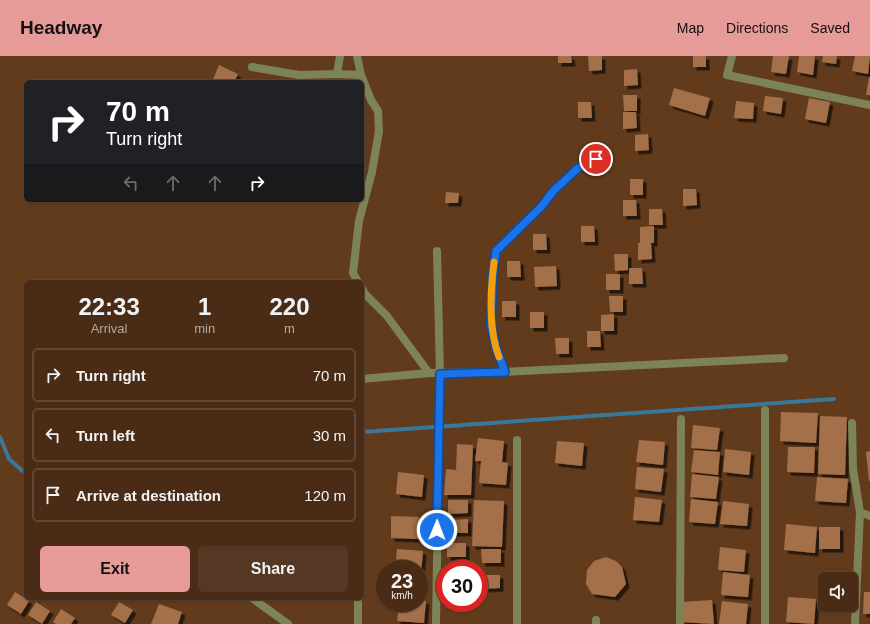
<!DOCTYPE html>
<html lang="en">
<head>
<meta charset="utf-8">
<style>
  body { margin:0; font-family:Helvetica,sans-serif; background:#543823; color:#f1f3f6; height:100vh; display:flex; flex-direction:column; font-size:15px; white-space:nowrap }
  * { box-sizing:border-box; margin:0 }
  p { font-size:13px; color:#b2a7a1 }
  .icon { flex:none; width:22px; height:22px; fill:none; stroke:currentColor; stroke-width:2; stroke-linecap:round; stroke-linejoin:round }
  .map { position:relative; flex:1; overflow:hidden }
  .details { position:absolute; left:24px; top:224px; width:340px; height:320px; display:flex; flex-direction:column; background:#4a2c16; border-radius:6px; box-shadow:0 1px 3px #0004,0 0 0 1px #614835 }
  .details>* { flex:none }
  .banner { position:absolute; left:24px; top:24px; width:340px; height:122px; border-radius:6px; box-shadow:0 1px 3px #0004,0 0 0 1px #614835; background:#202124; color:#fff; overflow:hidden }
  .controls { position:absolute; left:818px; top:516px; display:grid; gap:8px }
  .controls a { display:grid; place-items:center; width:40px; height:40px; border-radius:6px; background:#4a2c16; box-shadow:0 1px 3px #0004,0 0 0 1px #614835; font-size:20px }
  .speed { position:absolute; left:376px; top:504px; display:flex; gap:8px; font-size:20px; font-weight:700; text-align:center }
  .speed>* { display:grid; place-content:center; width:52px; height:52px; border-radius:50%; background:#4a2c16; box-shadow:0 1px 3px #0004,0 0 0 1px #614835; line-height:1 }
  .speed small { font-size:10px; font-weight:400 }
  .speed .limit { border:6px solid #d22; background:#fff; color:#111 }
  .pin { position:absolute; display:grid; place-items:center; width:34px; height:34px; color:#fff; margin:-17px; border:2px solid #fff; border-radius:50%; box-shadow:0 1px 4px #0007 }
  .me { position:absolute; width:44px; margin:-22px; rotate:1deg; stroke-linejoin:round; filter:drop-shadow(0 0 3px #0008) }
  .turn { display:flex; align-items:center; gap:14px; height:84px; padding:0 16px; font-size:18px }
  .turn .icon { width:52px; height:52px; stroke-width:2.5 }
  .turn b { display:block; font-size:28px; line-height:34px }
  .lanes { display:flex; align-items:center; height:38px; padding:0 16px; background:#0003; justify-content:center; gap:20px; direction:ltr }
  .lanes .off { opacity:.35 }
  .eta { display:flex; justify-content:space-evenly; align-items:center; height:68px; text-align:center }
  .eta b { font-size:24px; font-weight:700; line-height:28px }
  .primary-button { display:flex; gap:8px; margin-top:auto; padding:8px 16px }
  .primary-button a { flex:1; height:46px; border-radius:6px; background:#e69b98; color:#111; font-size:16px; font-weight:700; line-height:46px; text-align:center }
  .primary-button a+a { background:#543823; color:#f1f3f6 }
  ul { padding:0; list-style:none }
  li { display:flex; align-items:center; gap:12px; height:54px; margin:0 8px 6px; padding:0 8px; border:2px solid #614835; border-radius:6px }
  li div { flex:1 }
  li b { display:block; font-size:15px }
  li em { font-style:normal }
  header { display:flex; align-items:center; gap:24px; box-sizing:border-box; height:56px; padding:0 20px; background:#e69b98; color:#111 }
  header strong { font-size:19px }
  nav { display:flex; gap:22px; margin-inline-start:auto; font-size:14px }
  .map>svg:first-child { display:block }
</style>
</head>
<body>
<header>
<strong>Headway</strong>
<nav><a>Map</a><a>Directions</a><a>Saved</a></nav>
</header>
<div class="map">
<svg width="870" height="568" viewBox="0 0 870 568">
  <defs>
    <filter id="shadow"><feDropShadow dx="3.5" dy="3.5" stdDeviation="0" flood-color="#0009"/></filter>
  </defs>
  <rect width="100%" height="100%" fill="#623b1d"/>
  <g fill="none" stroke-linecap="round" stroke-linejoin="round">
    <path stroke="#3a779b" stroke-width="4" d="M362,376l472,-33
      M0,381l9,22 17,15"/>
  </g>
  <path fill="#a37049" filter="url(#shadow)" d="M558,0h13l1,7h-14z
    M588,0h14v14l-13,1z
    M693,0h13v11h-13z
    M773,0h16l-3,18 -15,-2z
    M799,0h16l-2,19 -16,-3z
    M823,0h14l-1,8 -14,-2z
    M855,0h15l-2,18 -16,-3z
    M219,9l19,9 -4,8h-22z
    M637,13l1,16 -14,1v-16z
    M869,21h1v18h-4z
    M674,32l36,10 -5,18 -36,-11z
    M623,39h14v16h-13z
    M765,40l18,2 -2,16 -18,-3z
    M809,42l21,4 -4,21 -21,-4z
    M736,45l18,2 -1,16 -19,-1z
    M578,46h13l1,16h-14z
    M623,56h13l1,16 -14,1z
    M648,78l1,16 -14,1v-16z
    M630,123h13v16h-13z
    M683,133h13l1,16 -14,1z
    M446,136l13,1 -1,10h-13z
    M623,144h13l1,16h-14z
    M649,153h13l1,16h-14z
    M581,170h13l1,16h-14z
    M654,170v17h-3l1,16 -14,1v-17h2v-16z
    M533,178h13l1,16h-14z
    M614,198h14v16l-13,1z
    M507,205h13l1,16h-14z
    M556,210l1,20 -22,1 -1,-20z
    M629,212h13l1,16h-14z
    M606,218h14v16h-14z
    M609,240h14v16h-13z
    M502,245h14v16h-14z
    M530,256h14v16h-14z
    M614,258v17h-13v-16z
    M587,275h13l1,16h-14z
    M555,282h14v16h-13z
    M781,356l37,1 -2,30 -36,-2z
    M820,360l27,1 -2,58 -27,-1z
    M693,369l27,3 -3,22 -26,-2z
    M478,382l26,3 -2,21 6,1 -2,22 -27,-2 2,-22h-6z
    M639,384l26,2 -2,23 -27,-3z
    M557,385l27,2 -2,23 -27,-3z
    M457,388l16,1 -2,50h-27l2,-26 10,1z
    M788,391h27l-1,26 -27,-1z
    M725,393l26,3 -2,23 -26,-3z
    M694,394l26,2 -2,23 -27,-3z
    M870,395v30h-1l-3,-29z
    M637,411l27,2 -3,23 -26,-3z
    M398,416l26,3 -2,22 -26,-3z
    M692,418l27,3 -3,22 -26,-2z
    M817,421l31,2 -2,24 -31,-2z
    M635,441l27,3 -3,22 -26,-2z
    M691,443l27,3 -3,22 -26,-2z
    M448,444h20v13l-20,1z
    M474,444l30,1 -2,46 -30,-1z
    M723,445l26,3 -2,22 -27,-2z
    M391,460l28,1 -1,22 -27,-1z
    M468,463v14h-19v-13z
    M786,468l31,3 -2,26 -31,-3z
    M819,471h21v22h-21z
    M447,487h19v14h-19z
    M720,491l26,3 -2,22 -26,-2z
    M397,493l26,2 -2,23h-2v-5h-24z
    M481,493h20v14h-19z
    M606,501l10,4 6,6 4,17 -11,13 -23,-3 -6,-10 1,-14 7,-9z
    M723,516l27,3 -2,22 -27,-2z
    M480,519h20v13l-20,1z
    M15,536l14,9 -8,13 -14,-9z
    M864,536h6v22h-7z
    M788,541l28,2 -2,25 -28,-2z
    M419,544l7,1 -2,22 -27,-2 2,-18h20z
    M712,544l2,24 -33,-2 1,-20z
    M722,545l26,3 -2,20h-27z
    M36,546l14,9 -8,13 -14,-9z
    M119,546l14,8 -8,13 -14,-8z
    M159,548l23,8 -4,12h-27z
    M61,553l14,9 -4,6h-15l-3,-2z"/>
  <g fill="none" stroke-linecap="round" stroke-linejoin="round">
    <path stroke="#7c8457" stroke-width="8" d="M357,0l4,19 10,25 7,11 1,20 -7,41 -13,49 -6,52 5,9
      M732,0l-5,19 143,30
      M252,11l47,8 38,-1 24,1
      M337,18l3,-18
      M362,232l3,6 22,22 42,57
      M505,316l-9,-24 -5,-24 2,-50 3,-23 45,-44 13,-17 24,-22 18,-9
      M362,323l67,-6 76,-1 279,-14
      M852,367l1,46 7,43 -5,112
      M860,456l10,4
      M252,542l36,26
      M358,568v-26
      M436,568l4,-250 -3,-123
      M517,568v-184
      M596,568v-4
      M680,568l1,-205
      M765,568v-214"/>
  </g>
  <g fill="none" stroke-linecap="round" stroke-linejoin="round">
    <defs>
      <path id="route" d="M437,474l3,-156 65,-2 -9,-24 -5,-24 2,-50 3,-23 45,-44 13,-17 8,-7 16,-15 18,-9"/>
    </defs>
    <use href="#route" stroke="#114b97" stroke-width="10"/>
    <use href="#route" stroke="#1a73e8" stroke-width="7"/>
    <path stroke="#f59e0b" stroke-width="7" d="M494,206c-4,31 -6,66 5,95"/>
  </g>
</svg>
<div class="controls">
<a><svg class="icon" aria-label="sound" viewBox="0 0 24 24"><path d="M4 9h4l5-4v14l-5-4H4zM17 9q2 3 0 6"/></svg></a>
</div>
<div class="speed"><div>23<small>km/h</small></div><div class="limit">30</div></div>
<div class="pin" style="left:596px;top:103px;background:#d93025"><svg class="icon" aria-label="arrive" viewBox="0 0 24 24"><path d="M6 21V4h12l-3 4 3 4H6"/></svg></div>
<svg class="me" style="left:437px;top:474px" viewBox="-20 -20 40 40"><circle r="17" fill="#1a73e8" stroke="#fff" stroke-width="3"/><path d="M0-11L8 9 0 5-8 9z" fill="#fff"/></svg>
<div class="banner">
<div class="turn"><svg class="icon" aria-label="right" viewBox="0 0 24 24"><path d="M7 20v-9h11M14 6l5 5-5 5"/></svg><div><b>70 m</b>Turn right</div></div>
<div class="lanes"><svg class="icon off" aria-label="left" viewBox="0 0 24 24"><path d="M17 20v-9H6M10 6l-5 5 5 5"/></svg><svg class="icon off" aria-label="ahead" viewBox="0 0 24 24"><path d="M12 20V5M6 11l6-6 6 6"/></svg><svg class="icon off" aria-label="ahead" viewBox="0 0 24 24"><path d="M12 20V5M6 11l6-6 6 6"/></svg><svg class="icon" aria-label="right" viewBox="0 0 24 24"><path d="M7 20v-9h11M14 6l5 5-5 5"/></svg></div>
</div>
<section class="details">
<div class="eta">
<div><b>22:33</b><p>Arrival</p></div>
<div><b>1</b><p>min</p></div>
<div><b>220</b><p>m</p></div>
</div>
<ul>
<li><svg class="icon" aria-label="right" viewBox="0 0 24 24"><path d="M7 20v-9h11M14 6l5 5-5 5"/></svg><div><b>Turn right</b></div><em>70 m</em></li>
<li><svg class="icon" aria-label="left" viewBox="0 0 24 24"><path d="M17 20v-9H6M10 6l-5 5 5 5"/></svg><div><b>Turn left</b></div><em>30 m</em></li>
<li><svg class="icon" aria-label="arrive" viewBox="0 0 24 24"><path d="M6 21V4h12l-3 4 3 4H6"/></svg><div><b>Arrive at destination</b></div><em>120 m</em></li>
</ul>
<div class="primary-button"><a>Exit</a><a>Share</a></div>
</section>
</div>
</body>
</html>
